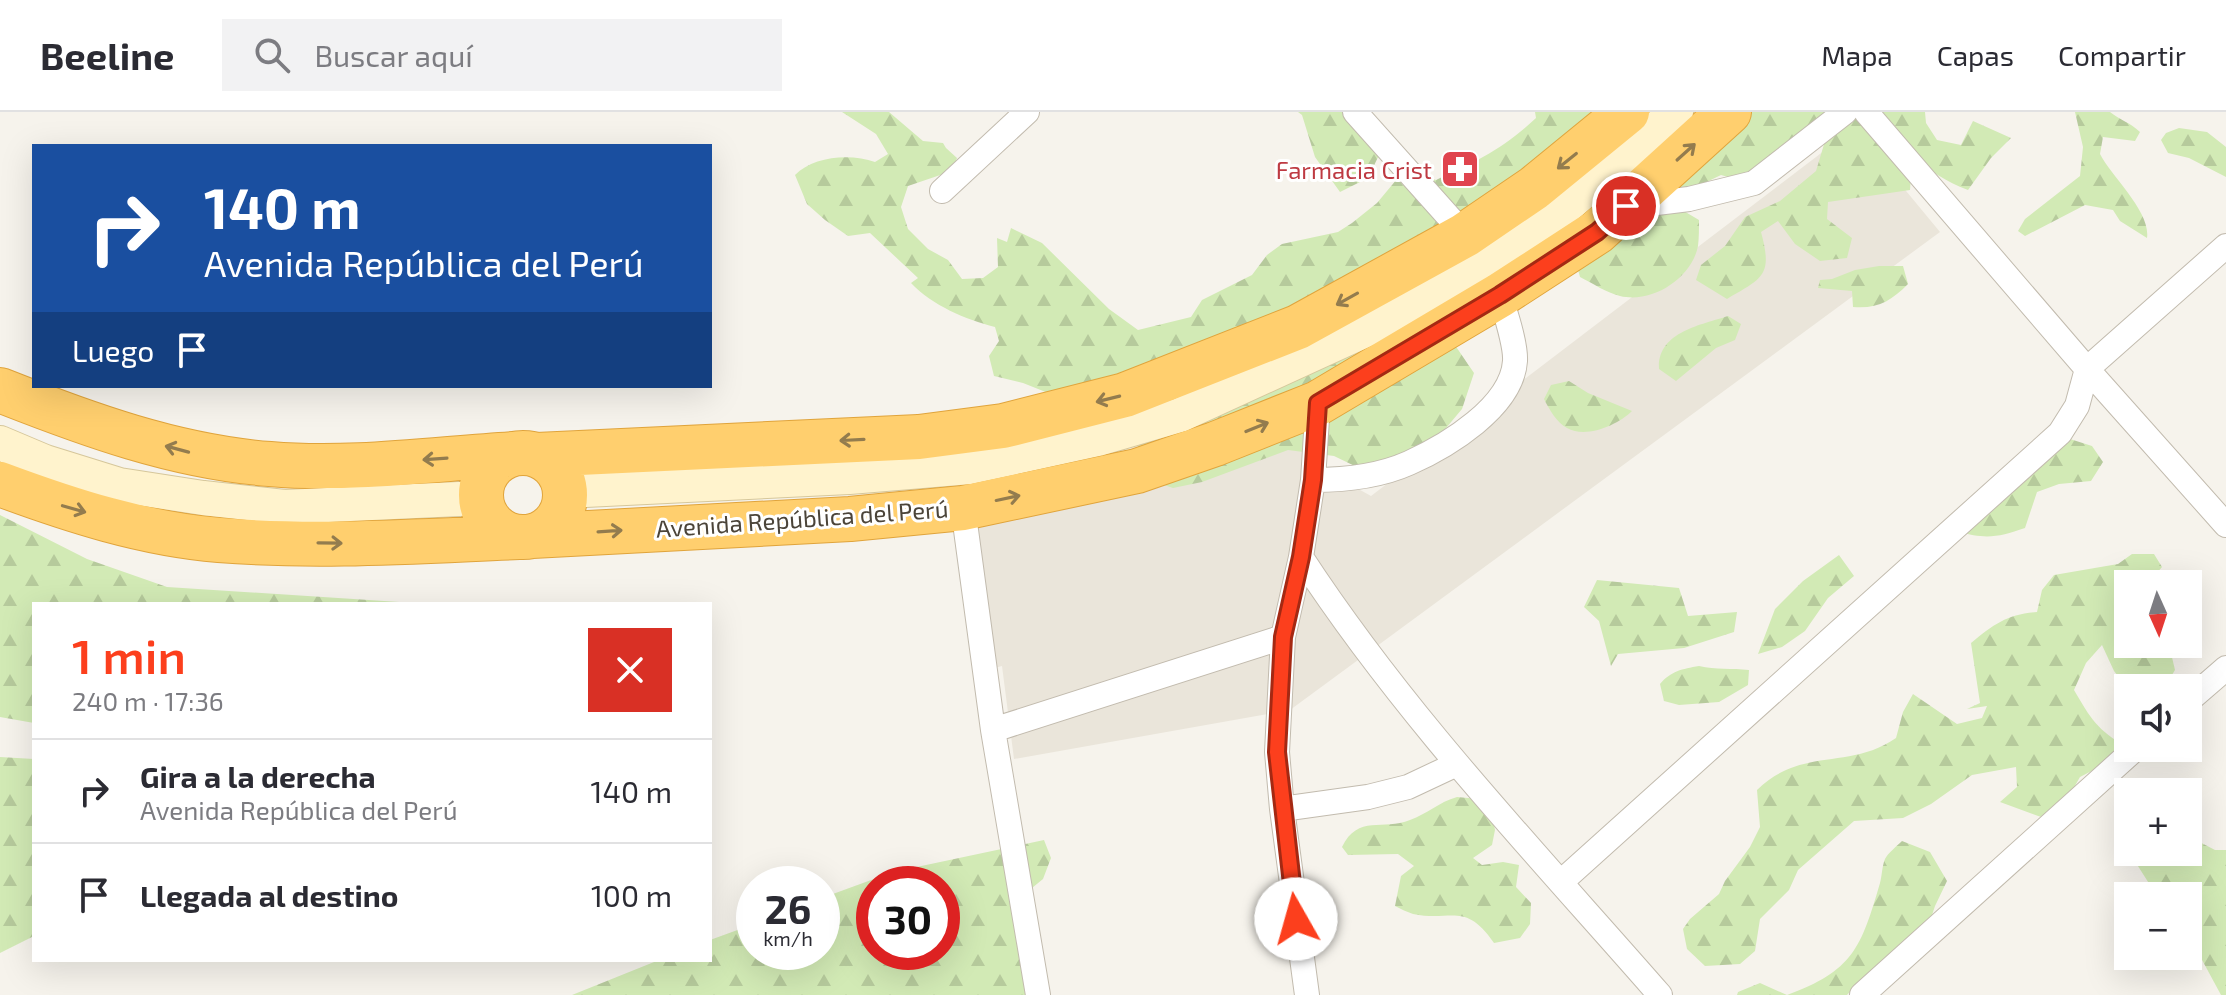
<!DOCTYPE html>
<html lang="es">
<head>
<meta charset="utf-8">
<style>
  body { margin:0; font-family:"Exo 2",sans-serif; background:#f2f2f3; color:#2b2b33; height:100vh; display:flex; flex-direction:column; font-size:30px; white-space:nowrap }
  * { box-sizing:border-box; margin:0 }
  p { font-size:26px; color:#7c7c81 }
  .icon { flex:none; width:44px; height:44px; fill:none; stroke:currentColor; stroke-width:2; stroke-linecap:round; stroke-linejoin:round }
  .map { position:relative; flex:1; overflow:hidden }
  .sheet { position:absolute; left:32px; top:490px; width:680px; height:360px; display:flex; flex-direction:column; background:#fff; border-radius:0px; box-shadow:0 8px 32px #0002 }
  .sheet>* { flex:none }
  .banner { position:absolute; left:32px; top:32px; width:680px; height:244px; border-radius:0px; box-shadow:0 8px 32px #0002; background:#1a4fa0; color:#fff; overflow:hidden }
  .needle { width:52px; rotate:177deg }
  .tools { position:absolute; left:2114px; top:458px; display:grid; gap:16px }
  .tools a { display:grid; place-items:center; width:88px; height:88px; border-radius:0px; background:#fff; box-shadow:0 8px 32px #0002; font-size:40px }
  .speed { position:absolute; left:736px; top:754px; display:flex; gap:16px; font-size:40px; font-weight:700; text-align:center }
  .speed>* { display:grid; place-content:center; width:104px; height:104px; border-radius:50%; background:#fff; box-shadow:0 8px 32px #0002; line-height:1 }
  .speed small { font-size:20px; font-weight:400 }
  .speed .limit { border:12px solid #d22; background:#fff; color:#111 }
  .pin { position:absolute; display:grid; place-items:center; width:68px; height:68px; color:#fff; margin:-34px; border:4px solid #fff; border-radius:50%; box-shadow:0 2px 8px #0007 }
  .me { position:absolute; width:88px; margin:-44px; rotate:353deg; stroke-linejoin:round; filter:drop-shadow(0 0 6px #0008) }
  .turn { display:flex; align-items:center; gap:28px; height:168px; padding:0 40px; font-size:36px }
  .turn .icon { width:104px; height:104px; stroke-width:2.5 }
  .turn b { display:block; font-size:56px; line-height:68px }
  .then { display:flex; align-items:center; height:76px; padding:0 40px; background:#0003; gap:16px; font-size:30px }
  .round { display:grid; place-items:center; flex:none; width:84px; height:84px; border-radius:0px; background:#f2f2f3 }
  .head { display:flex; align-items:center; justify-content:space-between; height:136px; padding:0 40px }
  h1 { font-size:48px; font-weight:600; line-height:60px; color:#fc3f1d }
  ul { padding:0; list-style:none }
  li { display:flex; align-items:center; gap:24px; height:104px; padding:0 40px; border-top:2px solid #e1e1e2 }
  li div { flex:1 }
  li b { display:block; font-size:30px }
  li em { font-style:normal }
  header { display:flex; align-items:center; gap:48px; box-sizing:border-box; height:112px; padding:0 40px; background:#fff; border-bottom:2px solid #e1e1e2 }
  header strong { font-size:38px }
  nav { display:flex; gap:44px; margin-inline-start:auto; font-size:28px }
  .search { width:560px; height:72px; background:#f2f2f3; display:flex; align-items:center; gap:20px; box-sizing:border-box; padding:0 28px; border-radius:0px; color:#7c7c81; font-size:30px }
  .map>svg:first-child { display:block }
</style>
</head>
<body>
<header>
<strong>Beeline</strong>
<div class="search"><svg class="icon" aria-label="search" viewBox="0 0 24 24"><circle cx="10" cy="10" r="6"/><path d="M15 15l6 6"/></svg>Buscar aquí</div>
<nav><a>Mapa</a><a>Capas</a><a>Compartir</a></nav>
</header>
<div class="map">
<svg width="2226" height="883" viewBox="0 0 2226 883">
  <defs>
    <pattern id="forest-firs" width="22" height="20" patternUnits="userSpaceOnUse" patternTransform="scale(2)"><rect width="22" height="20" fill="#d2eab5"/><path d="M5 1l3.5 6h-7zM16 11l3.5 6h-7z" fill="#b6ca9c"/></pattern>
  </defs>
  <rect width="100%" height="100%" fill="#f6f3ec"/>
  <path fill="#eae5da" d="M1854,16l86,104 -650,478 -276,49 -12,-93 -23,6 -24,-162 359,-103 -10,52 67,37z"/>
  <path fill="url(#forest-firs)" fill-rule="evenodd" d="M842,0h47l34,29 20,2 3,5 11,10 -5,13 -44,15 -7,21 7,22 20,20 20,11 14,19 21,-1 15,-11 -1,-29 10,4 4,-14 31,15 67,66 29,21 53,-13 11,-17 50,-25 15,-20 15,-11 56,-12 14,-9 25,-20 25,-30 11,-2 23,9c41,-19 66,-30 100,-62l-1,-6h139l-228,220 28,41 -12,36 -26,31 -73,30 -29,-14 -46,-6 -86,32 -29,6 -39,-13 -2,-21 17,-21 -126,-50 -29,-7 -5,-20 10,-15 -4,-14c-30,-8 -62,-21 -84,-44l7,-5 -48,-45 -22,3 -23,-16 -18,-16 -12,-29c18,-19 56,-22 80,-13l13,-8 -12,-20z
    M1298,0h67l15,41 -12,25 -28,14 -25,-35 -13,-42z
    M1724,0h105l-35,37 -59,30 -14,-4 -31,15 -25,-3z
    M1848,0l22,8 41,57 -1,13 -82,12 -1,17 25,19 -5,20 -27,3 -25,-17 -17,-23 -17,11c12,44 2,46 -34,67l-31,-19 5,-15 24,-19 20,-29 35,-16 36,-30 9,-30z
    M1877,0h48l1,11 11,17 24,5 12,-24 38,17 -20,20 -23,32c-45,-17 -61,-42 -91,-78z
    M2075,0h35c10,8 21,11 30,20l-5,9 -32,-4 -3,17c11,22 51,58 47,84l-27,-17 -7,-11 -28,-5 -60,31 -7,-5 7,-12 55,-43 3,-29z
    M2179,16l28,4 19,15v30l-37,-19 -21,-5 -7,-13 5,-7z
    M1677,95l22,13c0,8 0,18 -1,26 -6,32 -46,58 -78,50 -13,-3 -28,-13 -40,-19l-5,-18 56,-32z
    M1879,154h24l5,18c-17,17 -30,25 -55,23l-1,-16 -34,-3 2,-8 12,-1 23,-9z
    M1728,204l13,8 -6,16 -19,8 -40,33 -17,-12c-2,-37 42,-44 69,-53z
    M1569,269l19,12 44,18c-14,14 -46,28 -65,17 -10,-5 -18,-19 -23,-29l7,-14z
    M2070,327l22,7 11,16 -12,19 -32,3 -22,8 -12,36c-26,9 -40,12 -67,3z
    M0,403l87,44 80,28 263,17h-396v119l-34,-6z
    M2132,442h22l8,13 -6,7 -2,10h-26v13l-9,4 3,21 6,5v17h24l19,9 4,17 -11,18 -37,-1 -13,-16 -12,-26 -16,18 -12,27c17,29 23,40 53,57l-20,16 -27,14 -15,26 -24,14 -41,-15 17,-15 -1,-20 -44,8 -41,29 -28,14 -49,3 -56,49 -9,20 -29,29 -5,32 -15,13 -35,2 -18,-17 -4,-20 7,-10 29,-25 6,-13 25,-34 10,-20 -3,-37c45,-44 91,-19 139,-52l7,-26 10,-18 44,30 25,-6 5,-12 -20,3 13,-6 -9,-60c23,-19 37,-29 66,-31l5,-22 12,-15 64,-11z
    M1839,443l15,21 -26,22 -23,33 -23,16 -24,7 17,-45 28,-28z
    M1597,468l82,8 9,28 49,-4 -3,20 -50,16 -66,6 -7,12 -12,-45 -15,-14z
    M1699,554c17,4 33,2 50,4l-1,15 -29,17 -40,3 -15,-4 -4,-17c11,-13 22,-15 39,-18z
    M0,645l34,2v177l-34,17z
    M1457,685l22,2 11,6 5,25 -3,15 -19,13 9,7 21,-3 16,3 -3,22 15,16 -1,21 -10,14 -26,5c-29,-42 -42,-21 -81,-29 -6,-2 -12,-5 -18,-8l6,-30 13,-10 -16,-12 -50,1 -6,-8c16,-33 41,-16 68,-27 17,-6 29,-18 47,-23z
    M2188,724l27,14h11v145h-5l-33,-61v-38h-31l-28,-44h59z
    M1044,728l7,18 -8,21 -11,9v107h-460l87,-35h51v-20l44,-16v28h68v-54l71,-26zM874,772h68v68h-68z
    M1902,729l28,11 17,29 -12,25 -13,39 -63,37 -12,13h-110l1,-3 22,-9 27,12c66,-24 74,-47 93,-112 2,-7 2,-17 5,-24 3,-6 12,-13 17,-18z"/>
  <g fill="none" stroke-linecap="round" stroke-linejoin="round">
    <defs>
      <path id="street" d="M1355,0l110,123
        M1866,0l221,257 139,156
        M942,79l85,-79
        M1632,94l57,-7 65,-16 91,-71
        M1313,368c31,0 67,-4 96,-17 38,-17 103,-56 106,-102 1,-17 -10,-49 -15,-66
        M963,396l30,222 45,265
        M1301,445c103,158 235,296 359,438
        M2188,589l38,-33
        M993,618l290,-93
        M1282,697l86,-12 40,-10 49,-23
        M1561,770l499,-449 17,-27 10,-37 139,-123
        M1307,883l-25,-186 -5,-57 6,-115 18,-80 12,-77 5,-77
        M1862,883l274,-247"/>
      <path id="secondary" d="M0,331l45,19 74,23 84,13 81,9 197,-9
        M565,379l284,-14 121,-10 128,-28 82,-24 205,-94 80,-45 90,-60 121,-104"/>
      <path id="highway" d="M0,278c86,34 176,67 270,74 80,7 163,-5 243,-10
        M481 383a42 42 0 1 1 84 0a42 42 0 1 1-84 0Z
        M537,343l382,-18 84,-11 122,-31 173,-68 167,-92 69,-47 93,-76
        M0,372c70,26 144,50 219,56 99,8 200,1 300,-3
        M532,424l318,-17 113,-11 174,-37 78,-27 103,-41 182,-108 97,-63 132,-120"/>
    </defs>
    <use href="#street" stroke="#c2bbae" stroke-width="26"/>
    <use href="#secondary" stroke="#d6c79b" stroke-width="36"/>
    <use href="#highway" stroke="#e0a43c" stroke-width="46"/>
    <use href="#street" stroke="#fff" stroke-width="24"/>
    <use href="#secondary" stroke="#fff3cd" stroke-width="34"/>
    <use href="#highway" stroke="#ffcf6e" stroke-width="44"/>
  </g>
  <defs><path id="oneway-shaft" d="M-6 0H5M1.5-3L5.5 0L1.5 3" fill="none" stroke-width="1.6" stroke-linecap="round" stroke-linejoin="round" transform="scale(2)"/></defs>
  <g stroke="#937c4e">
    <use href="#oneway-shaft" transform="translate(1686 40) rotate(-42)"/>
    <use href="#oneway-shaft" transform="translate(1567 49) rotate(141)"/>
    <use href="#oneway-shaft" transform="translate(1347 187) rotate(151)"/>
    <use href="#oneway-shaft" transform="translate(1108 287) rotate(166)"/>
    <use href="#oneway-shaft" transform="translate(1257 315) rotate(-22)"/>
    <use href="#oneway-shaft" transform="translate(852 328) rotate(177)"/>
    <use href="#oneway-shaft" transform="translate(177 337) rotate(-165)"/>
    <use href="#oneway-shaft" transform="translate(435 347) rotate(176)"/>
    <use href="#oneway-shaft" transform="translate(1008 386) rotate(-12)"/>
    <use href="#oneway-shaft" transform="translate(74 397) rotate(16)"/>
    <use href="#oneway-shaft" transform="translate(610 419) rotate(-4)"/>
    <use href="#oneway-shaft" transform="translate(330 431) rotate(1)"/>
  </g>
  <g fill="none" stroke-linecap="round" stroke-linejoin="round">
    <defs>
      <path id="route" d="M1296,807l-19,-167 6,-115 18,-80 12,-77 5,-77 182,-108 97,-63 29,-26"/>
    </defs>
    <use href="#route" stroke="#a42913" stroke-width="20"/>
    <use href="#route" stroke="#fc3f1d" stroke-width="14"/>
  </g>
  <defs>
    <symbol id="pharmacy-square" viewBox="-11 -11 22 22"><rect x="-9" y="-9" width="18" height="18" rx="4" fill="#e0444e" stroke="#fff"/><path d="M-2-6h4v4h4v4h-4v4h-4v-4h-4v-4h4Z" fill="#fff"/></symbol>
  </defs>
  <g fill-rule="evenodd">
    <use href="#pharmacy-square" x="1438" y="35" width="44" height="44"/>
  </g>
  <g text-anchor="middle" dominant-baseline="central" stroke-width="6" stroke-linejoin="round" paint-order="stroke">
    <g font-size="24" fill="#be3a42" stroke="#fff" text-anchor="end">
      <text x="1432" y="57">Farmacia Crist</text>
    </g>
    <g font-size="24" fill="#4b4439" stroke="#fff">
      <text transform="translate(802 406) rotate(-4)">Avenida República del Perú</text>
    </g>
  </g>
</svg>
<div class="tools">
<a><svg class="needle" viewBox="-14 -14 28 28"><path d="M0-13l5 13h-10z" fill="#e53935"/><path d="M0 13l5-13h-10z" fill="#7c7c81"/></svg></a>
<a><svg class="icon" aria-label="sound" viewBox="0 0 24 24"><path d="M4 9h4l5-4v14l-5-4H4zM17 9q2 3 0 6"/></svg></a>
<a>+</a>
<a>−</a>
</div>
<div class="speed"><div>26<small>km/h</small></div><div class="limit">30</div></div>
<div class="pin" style="left:1626px;top:94px;background:#d93025"><svg class="icon" aria-label="arrive" viewBox="0 0 24 24"><path d="M6 21V4h12l-3 4 3 4H6"/></svg></div>
<svg class="me" style="left:1296px;top:807px" viewBox="-20 -20 40 40"><circle r="19" fill="#fff"/><path d="M0-13L10 11 0 6-10 11z" fill="#fc3f1d"/></svg>
<div class="banner">
<div class="turn"><svg class="icon" aria-label="right" viewBox="0 0 24 24"><path d="M7 20v-9h11M14 6l5 5-5 5"/></svg><div><b>140 m</b>Avenida República del Perú</div></div>
<div class="then">Luego<svg class="icon" aria-label="arrive" viewBox="0 0 24 24"><path d="M6 21V4h12l-3 4 3 4H6"/></svg></div>
</div>
<section class="sheet">
<div class="head"><div><h1>1 min</h1><p>240 m · 17:36</p></div><a class="round" style="background:#d93025;color:#fff"><svg class="icon" aria-label="close" viewBox="0 0 24 24"><path d="M6 6l12 12M18 6L6 18"/></svg></a></div>
<ul>
<li><svg class="icon" aria-label="right" viewBox="0 0 24 24"><path d="M7 20v-9h11M14 6l5 5-5 5"/></svg><div><b>Gira a la derecha</b><p>Avenida República del Perú</p></div><em>140 m</em></li>
<li><svg class="icon" aria-label="arrive" viewBox="0 0 24 24"><path d="M6 21V4h12l-3 4 3 4H6"/></svg><div><b>Llegada al destino</b></div><em>100 m</em></li>
</ul>
</section>
</div>
</body>
</html>
